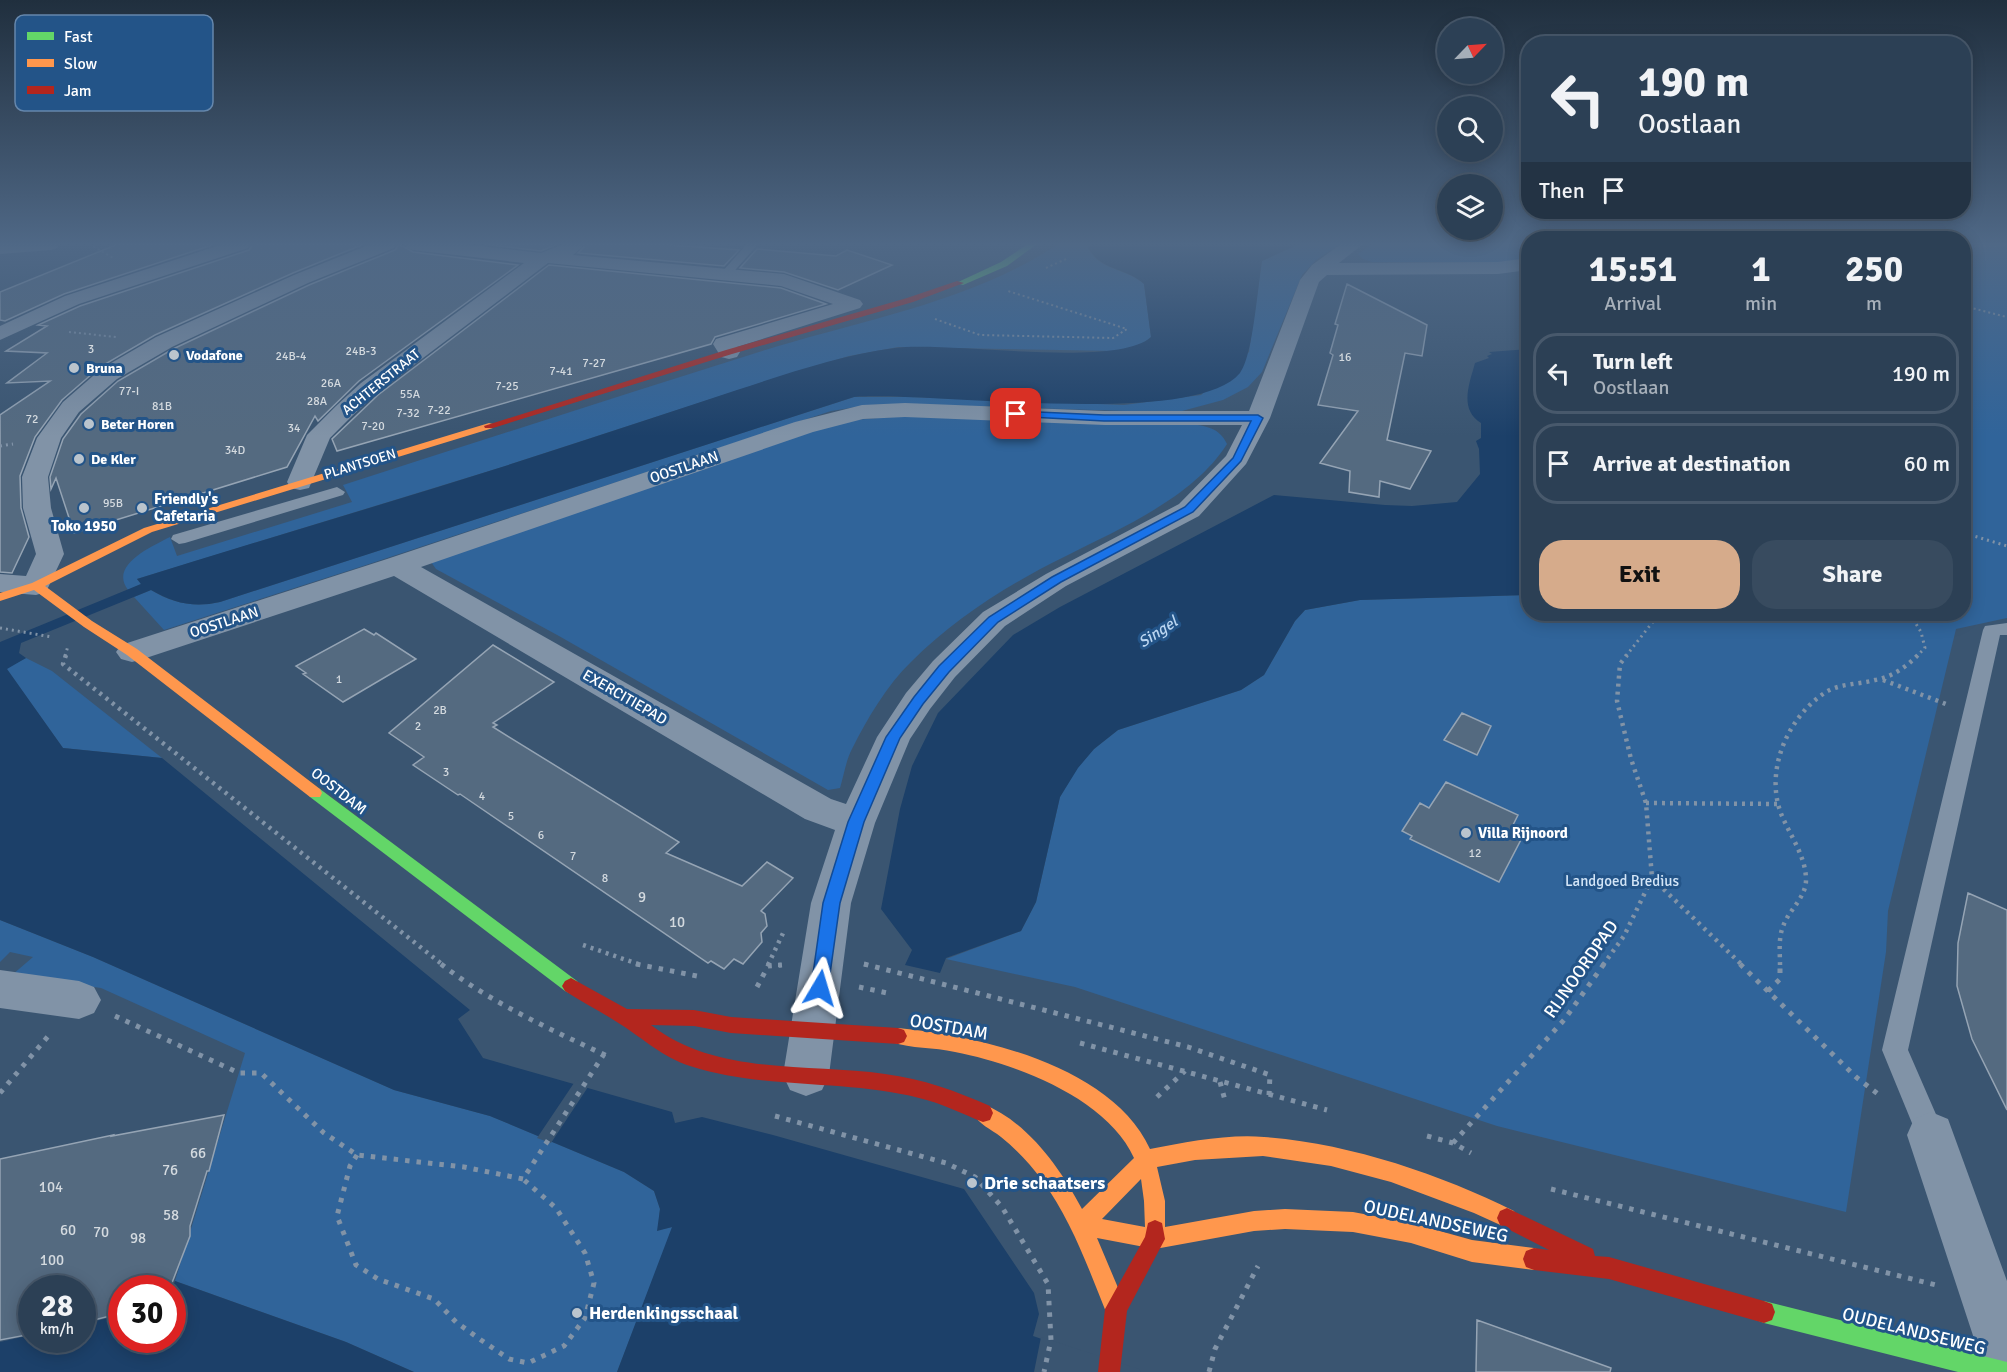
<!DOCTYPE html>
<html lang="en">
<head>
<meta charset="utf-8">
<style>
  body { margin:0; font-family:Signika,sans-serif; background:#384b5f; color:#f1f3f6; height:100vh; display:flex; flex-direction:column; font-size:22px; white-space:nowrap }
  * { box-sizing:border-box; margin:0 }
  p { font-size:20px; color:#a6afb9 }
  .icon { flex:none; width:33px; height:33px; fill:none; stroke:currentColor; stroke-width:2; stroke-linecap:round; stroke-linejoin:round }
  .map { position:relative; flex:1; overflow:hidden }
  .sheet { position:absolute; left:1521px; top:231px; width:450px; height:390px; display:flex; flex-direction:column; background:#2c4055; border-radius:24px; box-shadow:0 3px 15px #0003,0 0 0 2px #48596c }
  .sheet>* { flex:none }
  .guide { position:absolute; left:1521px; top:36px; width:450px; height:183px; border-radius:24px; box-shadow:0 3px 15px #0003,0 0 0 2px #48596c; background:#2c4055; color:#f1f3f6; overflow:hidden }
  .needle { width:39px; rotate:65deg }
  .tools { position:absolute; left:1437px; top:18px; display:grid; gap:12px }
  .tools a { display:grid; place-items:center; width:66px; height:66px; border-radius:50%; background:#2c4055; box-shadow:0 3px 15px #0003,0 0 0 2px #48596c; font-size:30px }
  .speed { position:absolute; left:18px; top:1275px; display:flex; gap:12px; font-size:30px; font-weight:700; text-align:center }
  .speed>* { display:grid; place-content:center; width:78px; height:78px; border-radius:50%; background:#2c4055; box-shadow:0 3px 15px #0003,0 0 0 2px #48596c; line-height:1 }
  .speed small { font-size:15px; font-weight:400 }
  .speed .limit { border:9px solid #d22; background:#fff; color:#111 }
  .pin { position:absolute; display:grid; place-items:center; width:51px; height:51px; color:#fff; margin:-26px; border-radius:12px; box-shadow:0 3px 9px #0006 }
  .me { position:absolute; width:66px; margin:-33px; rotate:7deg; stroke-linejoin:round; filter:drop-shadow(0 0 4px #0008) }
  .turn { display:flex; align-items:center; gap:21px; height:126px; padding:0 18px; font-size:27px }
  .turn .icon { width:78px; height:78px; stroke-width:2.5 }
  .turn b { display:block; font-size:42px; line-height:51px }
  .then { display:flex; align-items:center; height:57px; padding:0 18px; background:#0003; gap:12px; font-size:22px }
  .eta { display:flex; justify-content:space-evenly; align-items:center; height:102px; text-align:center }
  .eta b { font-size:36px; font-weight:800; line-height:42px }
  .action { display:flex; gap:12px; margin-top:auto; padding:12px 18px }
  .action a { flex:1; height:69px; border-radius:24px; background:#d6ab8b; color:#111; font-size:24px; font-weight:800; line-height:69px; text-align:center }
  .action a+a { background:#384b5f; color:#f1f3f6 }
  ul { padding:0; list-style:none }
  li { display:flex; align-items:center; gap:18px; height:81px; margin:0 12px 9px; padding:0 6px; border:3px solid #48596c; border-radius:24px }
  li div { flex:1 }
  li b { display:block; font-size:22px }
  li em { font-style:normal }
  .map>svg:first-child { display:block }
</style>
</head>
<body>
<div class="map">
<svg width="2007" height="1372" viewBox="0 0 2007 1372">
  <rect width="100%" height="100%" fill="#3a5571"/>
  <path fill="#30649a" d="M1058,244h34l-4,4c12,23 38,20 56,36l7,53 -7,6 -24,8 -222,-4 -49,9 -64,19 -286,93 -362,111 4,5 -13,6c-19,-25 23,-43 42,-53l7,19 175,-54 -9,-17c139,-45 277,-89 416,-133 98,-31 214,-50 299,-108z
    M1299,244h41l-24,16 -14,15 -40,97 -14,15 -25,13 -41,11 -26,1 -248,-8 -39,1 -38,6 -471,156 -196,63 -30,-33 17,-7c21,13 44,18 69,12l634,-205h55l215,8 77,-10 48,-43 13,-91z
    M1372,244h156v15l-29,3h-127l-9,-3 -5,-5z
    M1964,244h43v374l-51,11 -68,282 -2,41 -40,260 -349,-86 -422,-139 -129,-28 75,-28 15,-29 24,-105 17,-29 17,-19 24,-19 123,-40 23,-15 31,-54 10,-11 55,-10 168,-5v19h436z
    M904,416l276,7c19,2 39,2 47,21 -34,54 -108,85 -163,113 -55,27 -109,61 -153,105 -24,23 -44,57 -59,87 -6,11 -8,26 -12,39l-12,2 -269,-154 -123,-67 -5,-7 380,-131 42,-11z
    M26,658l26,13 110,87 -99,-10 -57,-80z
    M0,920l93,37 301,133 96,26 134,56 30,19 6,18 -2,21 15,-3 -56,145h-203l-68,-30 -171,-61 70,-228 -144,-65 -89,-13 21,-18 -23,-5 -10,10z"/>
  <path fill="#1c4069" d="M1092,244h207l-37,17c-4,23 -9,96 -22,112 -47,56 -308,18 -386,24l-634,205c-27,6 -46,1 -69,-12l-130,53 -2,10 7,5 -19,11 56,79 99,10 308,252 -12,9 25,39 189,54 3,11 27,-6 71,18 191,54 70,104 5,21 -6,22 105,36h-521l55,-145 -15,4 3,-22 -6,-18 -30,-19 -134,-56 -96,-26 -301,-133 -93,-37v-278l141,-58 -4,-5c146,-46 294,-88 439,-136 54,-18 108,-35 161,-53 52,-17 104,-35 158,-42 54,-7 221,21 256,-11l-7,-53c-18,-17 -44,-13 -56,-37z
    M1528,349v246l-168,5 -55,10 -10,11 -31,54 -23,15 -123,40 -24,19 -16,19 -18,29 -24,105 -15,29 -75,27 -6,15 -35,-8 7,-15 -31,-41 19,-100 12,-43 26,-53 75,-78 47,-28 214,-112 111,10 27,1 45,-4 23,-28 -1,-25 -3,-8 5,-3v-15c-22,-14 -12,-38 -6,-60l14,-5 -2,-2 5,-2 -3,-2z
    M175,1281l171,61 68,30h-414v-30l31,-7 1,5h50l1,-16 38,-9 1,25h50v-51z"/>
  <path fill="#3a5571" d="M576,1080l14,4 -39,59 -14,-5z
    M1041,1337l98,32 2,3h-107z"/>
  <path fill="#546a80" stroke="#95a4b4" stroke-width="1.5" d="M118,244h97l-151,50 -59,27 -5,-1v-28z
    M253,244h111l-71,29 -138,62 -55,32 -38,33 -27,37 -15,39 1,32 8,29 -17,36 -12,-1v-157l50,-34 -43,2 40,-30 -41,-2 41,-25 -9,-1 42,-19 169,-56z
    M399,244l14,8 105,13 -159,116 -41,40 -3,-5 -28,51 -213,66 -18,-55 -5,11 -1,-12 13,-38 18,-25 37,-33 55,-32 136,-64 86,-35z
    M484,244h73l-16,7z
    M583,244h73l83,6 -15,16 -146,-13 6,-6z
    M757,249l79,7 11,-6 45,15 -54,25 -54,-18 -44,-4z
    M549,265l232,23 45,16 -111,33 -4,7 -374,107 -5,-12 46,-44z
    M1347,284l80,41 -5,31 -17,-3 -18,87 44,11 -21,38 -30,-8 -1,16 -30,-5 1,-21 -30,-8 38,-52 -40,-6 15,-50 -3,-2 8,-28 -3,-1z
    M364,629l10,6 2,-2 40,26 -73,43 -40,-28 3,-1 -10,-7z
    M493,645l61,37 -61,41 4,2 -4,2 186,115 -13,11 76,33 25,-24 26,16 -32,33 4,3 2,12 -6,7 1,9 -19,22 -9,-5 -10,10 -13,-8 -3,2 -248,-169 -2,1 -45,-30 11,-8 -35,-24z
    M1462,713l29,13 -14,29 -33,-15z
    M1446,782l72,33 -5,10 13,5 -27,52 -89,-43 2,-3 -10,-5 18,-28 9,5z
    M1968,893l39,17v200l-35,-71 -15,-53 1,-43z
    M224,1115l-15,56h-2l-17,55v10l-20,52h-48v25l-40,10v-35h-50v46l-32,6v-181l113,-24 -1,1z
    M1477,1320l134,48 -1,4h-134z"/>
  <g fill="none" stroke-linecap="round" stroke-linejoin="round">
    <path stroke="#8193a7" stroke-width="2" stroke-dasharray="2 3" stroke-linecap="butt" d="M89,244l26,15
      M1964,247l43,-2
      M1046,268l20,-9
      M1964,306l43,11
      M935,319l45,16 133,3 14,-9 -119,-38
      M69,332l47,5"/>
    <path stroke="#8193a7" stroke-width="3" stroke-dasharray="2 4" stroke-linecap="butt" d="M0,446l13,-2
      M1964,533l43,13
      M1910,614l11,18 4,16 -8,8
      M0,628l52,9
      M65,656l3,-10
      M1626,656l33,-42"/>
    <path stroke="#8193a7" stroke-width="4.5" stroke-dasharray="3 5" stroke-linecap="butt" d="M66,655l-3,9 380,301
      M1883,680l63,24
      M1646,803l132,1
      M1652,878l90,87
      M583,945l58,20
      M864,964l5,1
      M768,965l17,-36
      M778,965h4
      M1603,965l21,-29 28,-58 -6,-75 -15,-44 -14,-58 3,-37 7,-9
      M1780,965c0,-13 -2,-28 4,-41 6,-15 22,-27 22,-44 0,-23 -15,-43 -24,-64 -18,-43 4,-96 41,-122 15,-11 34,-9 52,-14 17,-3 31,-13 43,-25"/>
    <path stroke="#8193a7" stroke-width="5" stroke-dasharray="4.5 7" stroke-linecap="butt" d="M441,964c50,39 109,65 166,92
      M636,964l61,12
      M864,964l324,83 82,28 -1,20
      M1740,964l116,113 22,17
      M768,966l1,-2
      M757,987l11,-21 14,-1
      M859,987l33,7
      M1768,991l12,-12v-15
      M115,1016l124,57h22l63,60 33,22 107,12 59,12 81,-125
      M1080,1043l247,67
      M1220,1082l6,22
      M0,1093l50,-59
      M1157,1097l28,-26
      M775,1116l171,47 29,14 27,30 46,77 3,56 -7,32
      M1427,1136l26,7 18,10
      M1453,1143l111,-123 40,-56
      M357,1155l-7,11 -13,50 19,49 22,14 56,20 22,23 25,18 28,19 19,4 36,-17 21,-28 9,-35 -9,-30 -29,-45 -33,-29
      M1551,1189l385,96
      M1209,1372l6,-23 43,-83"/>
    <path fill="#8193a7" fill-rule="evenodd" d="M747,244h11l-28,32h-8v-4z
      M337,487l8,5 -2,3 -158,48 -6,1 -8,-5 2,-4z
      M2007,623v12h-7l-92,415 37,85 -4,10 -10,4 -10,-4 -39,-95 101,-420 2,-4z"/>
    <path fill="#8193a7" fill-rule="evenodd" d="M0,244h60l-3,4 -6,2 -51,4z
      M223,244h28l-3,4 -169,56 -79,36v-14l65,-30z
      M371,244h26l-3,4 -86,35 -136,64 -55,32 -38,33 -18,26 -13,39 3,31 13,46 -18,38 -10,3 -36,-3v-18l26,2 10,-22 -13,-46 -1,-31 15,-39 26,-36 38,-33 55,-32 138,-62z
      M404,244h58l79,9 23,-9h16l2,3 -9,8 211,19 76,26 3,4 -3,4 -123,39 3,5 -3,5 -8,2 -8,-2 -8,-13 3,-5 117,-35 -52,-18 -233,-23 -171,130 -25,23 -22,22 -21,50 -9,2 -9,-2 -4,-6 20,-47 29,-29 25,-23 163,-120 -111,-13 -6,-2z
      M1341,244h22l-24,19 159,-1 30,-4v12l-30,4 -171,1 -8,7 -49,136 -24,46 -47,52 -133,70 -61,40 -50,51 -25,32 -20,30 -35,84 -24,80 -22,172 -7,15 -16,6 -16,-6 -7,-15 28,-172 24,-73 -30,-11 -411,-243 -251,83 -11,3 -11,-3 -5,-7 5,-7 266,-86 408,-137 67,-17 43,-2 200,8h144l51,-131 12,-15zM905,417l200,8h137l-16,31 -47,48 -133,70 -63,38 -50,49 -27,32 -29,44 -31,67 -15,-5 -410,-232 392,-135 50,-13z
      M0,970l79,11 15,6 7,13 -7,13 -15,6 -79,-11z
      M1931,1112l17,7 59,162v91h-22l-78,-237 7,-16z"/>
    <path fill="#63d668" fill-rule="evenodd" d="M1028,244h9l-30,22 -44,19 -7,-2 45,-21z
      M315,787l5,2 257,192 3,5 -3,5 -6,3 -6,-3 -255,-194 -2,-4 2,-4z
      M1764,1301l239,60 4,1v10h-49l-194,-49 -8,-3 -3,-8 3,-8z"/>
    <path fill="#ff974d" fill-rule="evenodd" d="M489,423l4,1v4l-341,104 -107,54 47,35 45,28 183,140 2,4 -2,4h-10l-183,-142 -43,-28 -50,-37 -34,11v-8l32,-10 112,-55z
      M898,1028c83,8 214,38 252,121 37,-7 77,-15 114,-12 84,6 176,37 250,74l3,7 -3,7 -7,3 -33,-15 -83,-31 -60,-16 -68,-10 -68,4 -38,7 8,34v26l89,-16 31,-2 68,3 58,11 61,17 62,8 8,3 3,8 -3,8 -8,3 -62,-8 -61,-19 -58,-11 -68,-3 -31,2 -99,18 -58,-11 30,71 -3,8 -8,3 -8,-3c-19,-47 -36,-96 -66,-137 -12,-16 -26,-31 -41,-43 -10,-8 -23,-13 -28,-24l3,-7 7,-2c45,18 77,64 99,105l52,-51c-27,-60 -118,-94 -179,-106 -21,-5 -44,-3 -63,-10l-3,-6 3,-6zM1141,1179l3,22 1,26 -43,-8z"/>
    <path fill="#b3261e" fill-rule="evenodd" d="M957,281l7,2 -51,19 -181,52 -239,74h-8l-1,-2 242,-76 181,-52z
      M571,978l56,31 67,1 37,7 167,11 6,2 3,6 -3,6 -6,2 -167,-11 -37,-7 -43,-1c65,51 157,38 234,49 38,5 71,17 105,32l3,7 -3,7 -7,2c-21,-8 -41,-19 -64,-24 -75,-19 -155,-8 -229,-32 -28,-9 -46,-27 -70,-42 -18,-12 -37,-21 -55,-33l-3,-5 3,-5z
      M1507,1208l86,41 2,7 14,1 155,44 8,3 3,8 -3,8 -8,3 -155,-44 -75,-9 -8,-3 -3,-8 3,-8 8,-3 15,2 -49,-25 -3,-7 3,-7z
      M1155,1220l7,3 3,16 -38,72 -7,61h-22l7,-63 40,-72 3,-14z"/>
  </g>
  <linearGradient id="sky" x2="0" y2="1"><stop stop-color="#202f3e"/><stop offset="0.56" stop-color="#4f6886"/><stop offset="1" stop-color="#4f6886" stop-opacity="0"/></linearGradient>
  <rect width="2007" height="436" fill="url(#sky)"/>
  <path fill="#1a73e8" stroke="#114b97" stroke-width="1.5" d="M1016,411l88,4h154l5,3 -22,43 -48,51 -132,70 -63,40 -49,50 -26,32 -23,34 -36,84 -24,81 -12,85 -2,5 -6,2 -7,-2 -2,-5 12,-85 25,-81 38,-85 28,-40 25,-31 50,-49 63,-40 133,-70 48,-49 18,-37h-147l-91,-5 -2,-2z"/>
  <g fill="#bac4cd" stroke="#235488" stroke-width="2">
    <circle cx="174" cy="355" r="6"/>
    <circle cx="74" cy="368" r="6"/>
    <circle cx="89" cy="424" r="6"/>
    <circle cx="79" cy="459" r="6"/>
    <circle cx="84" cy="508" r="6"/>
    <circle cx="142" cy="508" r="6"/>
    <circle cx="1466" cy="833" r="6"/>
    <circle cx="972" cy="1183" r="6"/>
    <circle cx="577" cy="1313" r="6"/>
  </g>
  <g text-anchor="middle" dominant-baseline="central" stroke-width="6" stroke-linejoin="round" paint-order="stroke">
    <g font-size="12" fill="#d4dadf">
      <text x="91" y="349">3</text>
      <text x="361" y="351">24B-3</text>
      <text x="291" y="356">24B-4</text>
      <text x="1345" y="357">16</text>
      <text x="594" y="363">7-27</text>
      <text x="561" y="371">7-41</text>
      <text x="331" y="383">26A</text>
      <text x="507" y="386">7-25</text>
      <text x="129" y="391">77-I</text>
      <text x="410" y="394">55A</text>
      <text x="317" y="401">28A</text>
      <text x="162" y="406">81B</text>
      <text x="439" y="410">7-22</text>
      <text x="408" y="413">7-32</text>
      <text x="32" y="419">72</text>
      <text x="373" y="426">7-20</text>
      <text x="294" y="428">34</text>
      <text x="235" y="450">34D</text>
      <text x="113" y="503">95B</text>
      <text x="339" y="679">1</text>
      <text x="440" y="710">2B</text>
      <text x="418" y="726">2</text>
      <text x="446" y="772">3</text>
      <text x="482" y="796">4</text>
      <text x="511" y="816">5</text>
      <text x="541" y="835">6</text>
      <text x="1475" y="853">12</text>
      <text x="573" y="856">7</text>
      <text x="605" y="878">8</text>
    </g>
    <g font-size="14" font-weight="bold" fill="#fff" stroke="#235488" text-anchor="start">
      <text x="186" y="355">Vodafone</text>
      <text x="86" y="368">Bruna</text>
      <text x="101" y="424">Beter Horen</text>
      <text x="91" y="459">De Kler</text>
    </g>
    <g font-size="14" fill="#fff" stroke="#235488">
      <text transform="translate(381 382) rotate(-39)">ACHTERSTRAAT</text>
      <text transform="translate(360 464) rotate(-17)">PLANTSOEN</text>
    </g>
    <g font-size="15" fill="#fff" stroke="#235488">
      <text transform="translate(684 467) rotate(-19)">OOSTLAAN</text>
      <text transform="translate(224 622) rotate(-18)">OOSTLAAN</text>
      <text transform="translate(625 697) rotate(30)">EXERCITIEPAD</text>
      <text transform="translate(339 791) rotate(38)">OOSTDAM</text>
    </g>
    <g font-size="15" font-weight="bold" fill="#fff" stroke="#235488" text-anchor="start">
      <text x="154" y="499">Friendly's<tspan x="154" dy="17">Cafetaria</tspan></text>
      <text x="84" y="526" text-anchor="middle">Toko 1950</text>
      <text x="1478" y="833">Villa Rijnoord</text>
    </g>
    <g font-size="15" fill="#d3e5f7" stroke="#235488">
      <text x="1622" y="881">Landgoed Bredius</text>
    </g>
    <g font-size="15" fill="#d4dadf">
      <text x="642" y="897">9</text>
      <text x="677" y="922">10</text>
      <text x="198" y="1153">66</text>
      <text x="170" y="1170">76</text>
      <text x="51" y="1187">104</text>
      <text x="171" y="1215">58</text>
      <text x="68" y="1230">60</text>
      <text x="101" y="1232">70</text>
      <text x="138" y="1238">98</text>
      <text x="52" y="1260">100</text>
    </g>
    <g font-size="16" font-style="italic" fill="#bbd6f1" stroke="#235488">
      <text transform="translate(1158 632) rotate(-33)">Singel</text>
    </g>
    <g font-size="18" fill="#fff" stroke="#235488">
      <text transform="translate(1581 969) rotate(-55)">RIJNOORDPAD</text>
      <text transform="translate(949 1027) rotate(10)">OOSTDAM</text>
      <text transform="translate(1436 1221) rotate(12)">OUDELANDSEWEG</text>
      <text transform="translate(1914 1331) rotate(14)">OUDELANDSEWEG</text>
    </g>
    <g font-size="18" font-weight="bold" fill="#fff" stroke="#235488" text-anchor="start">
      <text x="984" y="1183">Drie schaatsers</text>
      <text x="589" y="1313">Herdenkingsschaal</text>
    </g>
  </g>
  <rect x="15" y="15" width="198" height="96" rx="9" fill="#235488" stroke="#6587ac" stroke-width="1.5"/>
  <rect x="27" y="32" width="27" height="8" fill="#63d668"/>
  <rect x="27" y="59" width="27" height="8" fill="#ff974d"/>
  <rect x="27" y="86" width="27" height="8" fill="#b3261e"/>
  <g font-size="16" fill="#fff">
    <text x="64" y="42">Fast</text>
    <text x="64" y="69">Slow</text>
    <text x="64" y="96">Jam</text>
  </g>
</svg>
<div class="tools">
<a><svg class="needle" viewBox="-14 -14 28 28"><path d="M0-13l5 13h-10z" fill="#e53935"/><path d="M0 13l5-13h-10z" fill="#a6afb9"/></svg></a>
<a><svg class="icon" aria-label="search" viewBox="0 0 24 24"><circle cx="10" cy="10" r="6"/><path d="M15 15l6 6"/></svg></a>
<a><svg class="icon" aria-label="layers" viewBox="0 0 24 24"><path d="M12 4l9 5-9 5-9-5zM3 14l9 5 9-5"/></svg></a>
</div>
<div class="speed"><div>28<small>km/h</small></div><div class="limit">30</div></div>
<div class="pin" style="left:1016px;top:414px;background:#d93025"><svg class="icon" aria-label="arrive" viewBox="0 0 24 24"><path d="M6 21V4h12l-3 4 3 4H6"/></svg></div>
<svg class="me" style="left:820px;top:988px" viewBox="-20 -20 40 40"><path d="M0-17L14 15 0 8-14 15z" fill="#1a73e8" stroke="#fff" stroke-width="4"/></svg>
<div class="guide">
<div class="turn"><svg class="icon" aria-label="left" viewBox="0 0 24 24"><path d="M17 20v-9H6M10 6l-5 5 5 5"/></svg><div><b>190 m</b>Oostlaan</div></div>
<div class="then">Then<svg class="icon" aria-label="arrive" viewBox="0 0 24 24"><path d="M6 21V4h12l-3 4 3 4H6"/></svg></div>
</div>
<section class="sheet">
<div class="eta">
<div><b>15:51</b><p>Arrival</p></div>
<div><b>1</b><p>min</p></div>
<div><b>250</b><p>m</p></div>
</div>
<ul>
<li><svg class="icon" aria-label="left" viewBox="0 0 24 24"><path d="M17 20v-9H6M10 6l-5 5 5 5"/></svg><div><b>Turn left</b><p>Oostlaan</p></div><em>190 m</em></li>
<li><svg class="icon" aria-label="arrive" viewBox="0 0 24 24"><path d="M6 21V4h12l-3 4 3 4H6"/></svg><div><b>Arrive at destination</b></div><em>60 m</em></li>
</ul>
<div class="action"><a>Exit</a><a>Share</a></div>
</section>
</div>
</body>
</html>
